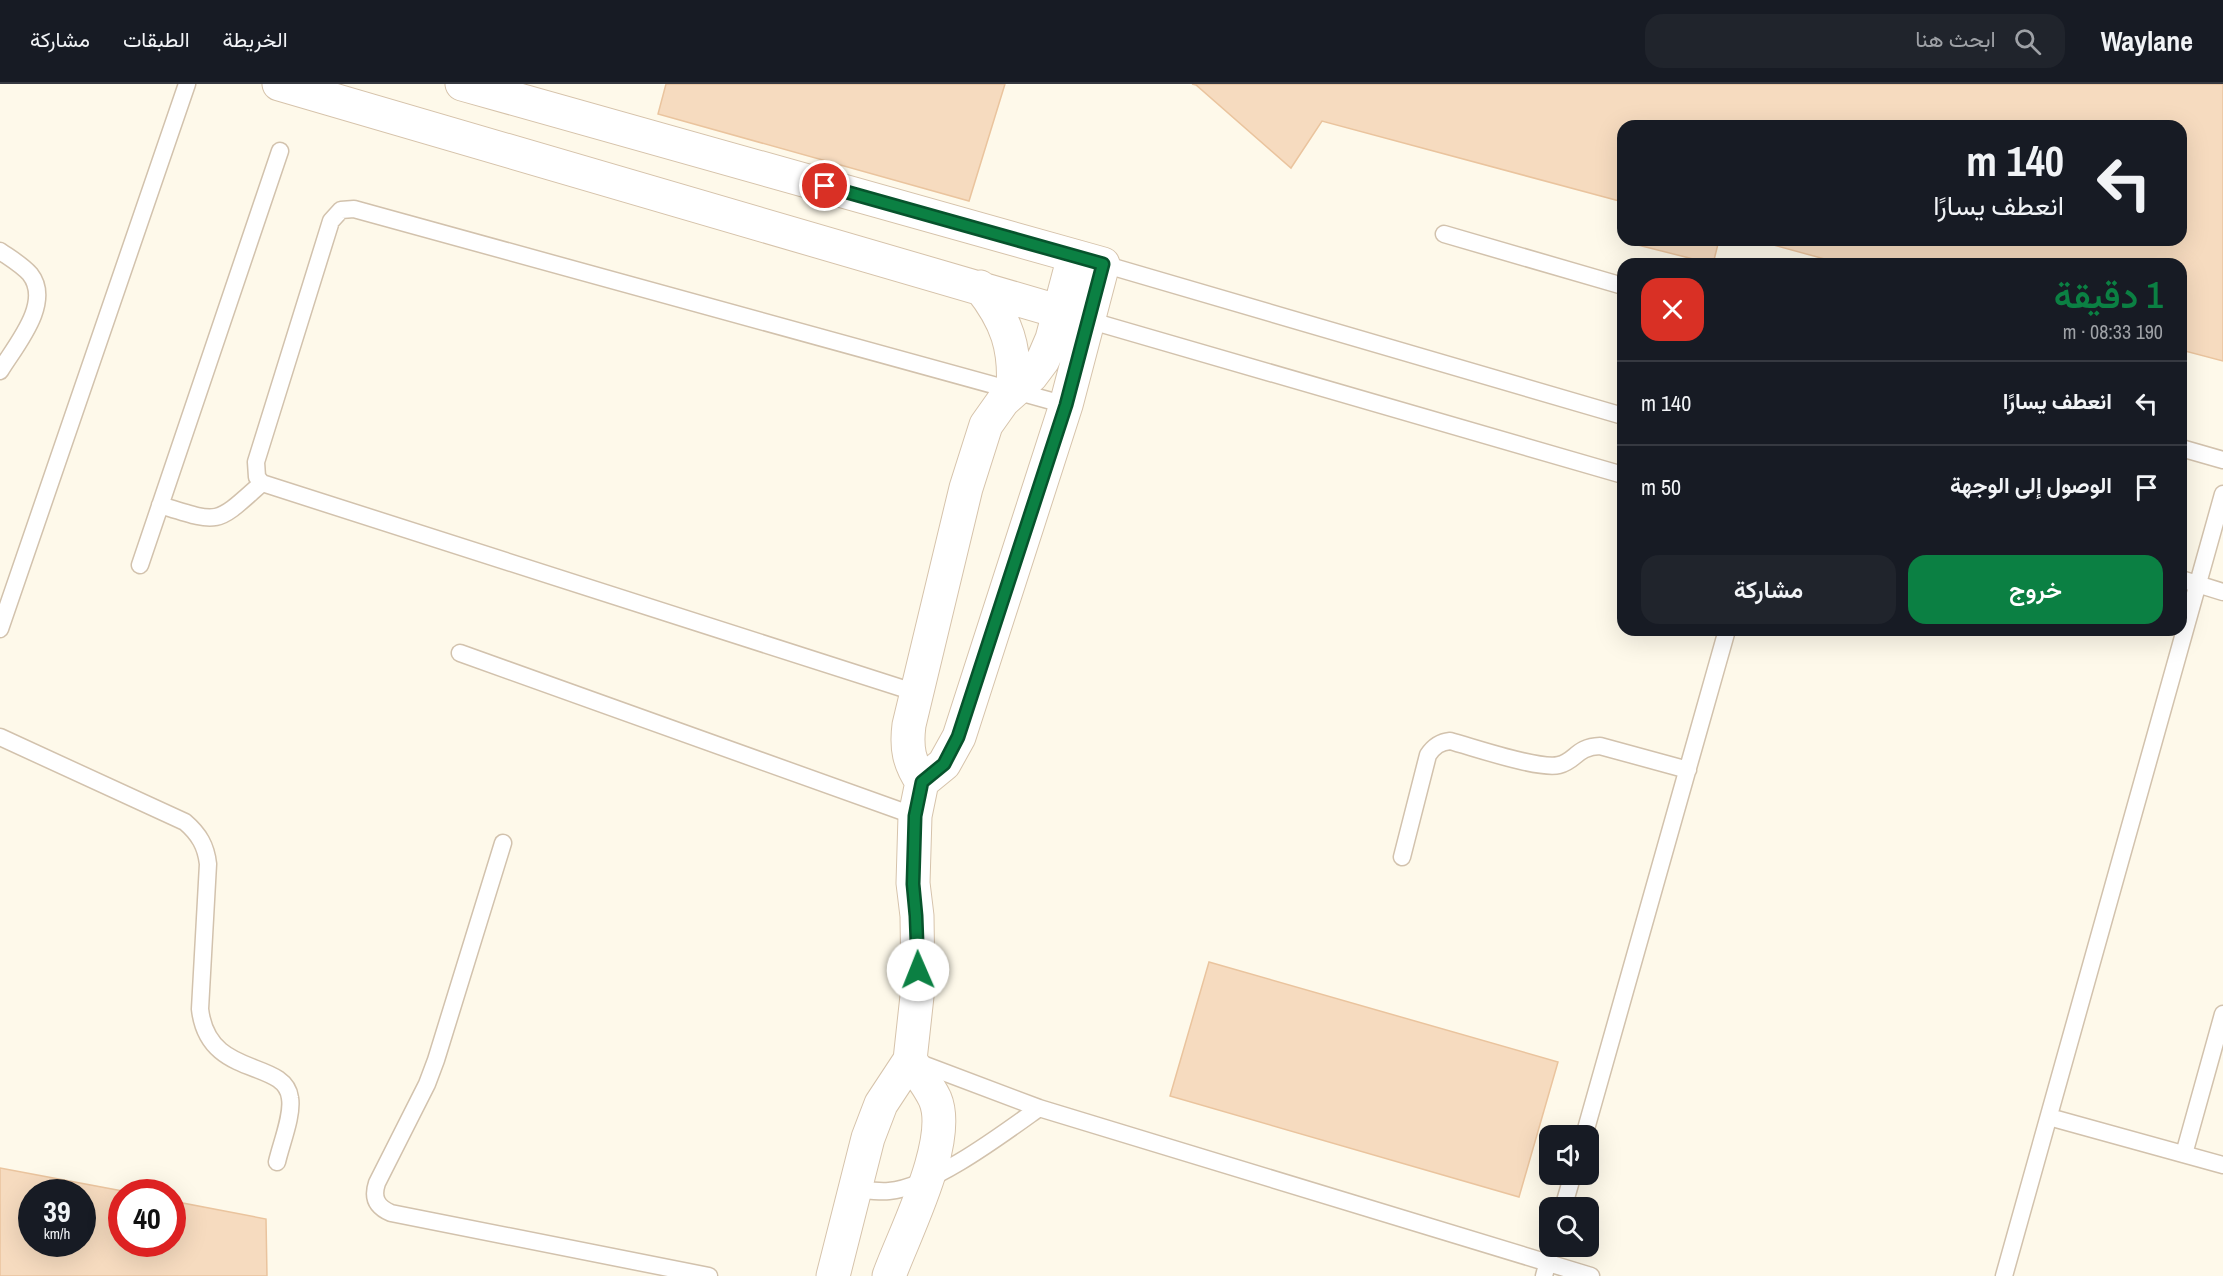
<!DOCTYPE html>
<html lang="ar">
<head>
<meta charset="utf-8">
<style>
  body { margin:0; font-family:"Archivo Narrow",Vazirmatn,sans-serif; background:#20242c; color:#f1f3f6; direction:rtl; height:100vh; display:flex; flex-direction:column; font-size:22px; white-space:nowrap }
  * { box-sizing:border-box; margin:0 }
  p { font-size:20px; color:#9ea1a6 }
  .icon { flex:none; width:33px; height:33px; fill:none; stroke:currentColor; stroke-width:2; stroke-linecap:round; stroke-linejoin:round }
  .map { position:relative; flex:1; overflow:hidden; direction:ltr }
  .sheet { position:absolute; left:1617px; top:174px; width:570px; height:378px; display:flex; flex-direction:column; background:#171b24; border-radius:18px; box-shadow:0 6px 24px #0002; direction:rtl }
  .sheet>* { flex:none }
  .guide { position:absolute; left:1617px; top:36px; width:570px; height:126px; border-radius:18px; box-shadow:0 6px 24px #0002; direction:rtl; background:#171b24; color:#f1f3f6; overflow:hidden }
  .buttons { position:absolute; left:1539px; top:1041px; display:grid; gap:12px }
  .buttons a { display:grid; place-items:center; width:60px; height:60px; border-radius:12px; background:#171b24; box-shadow:0 6px 24px #0002; font-size:30px }
  .speed { position:absolute; left:18px; top:1095px; display:flex; gap:12px; font-size:30px; font-weight:700; text-align:center }
  .speed>* { display:grid; place-content:center; width:78px; height:78px; border-radius:50%; background:#171b24; box-shadow:0 6px 24px #0002; line-height:1 }
  .speed small { font-size:15px; font-weight:400 }
  .speed .limit { border:9px solid #d22; background:#fff; color:#111 }
  .pin { position:absolute; display:grid; place-items:center; width:51px; height:51px; color:#fff; margin:-26px; border:3px solid #fff; border-radius:50%; box-shadow:0 2px 6px #0007 }
  .me { position:absolute; width:66px; margin:-33px; rotate:359deg; stroke-linejoin:round; filter:drop-shadow(0 0 4px #0008) }
  .turn { display:flex; align-items:center; gap:21px; height:126px; padding:0 24px; font-size:27px }
  .turn .icon { width:78px; height:78px; stroke-width:2.5 }
  .turn b { display:block; font-size:42px; line-height:51px }
  .round { display:grid; place-items:center; flex:none; width:63px; height:63px; border-radius:18px; background:#20242c }
  .headline { display:flex; align-items:center; justify-content:space-between; height:102px; padding:0 24px }
  h1 { font-size:36px; font-weight:600; line-height:45px; color:#0b8043 }
  .primary-button { display:flex; gap:12px; margin-top:auto; padding:12px 24px }
  .primary-button a { flex:1; height:69px; border-radius:18px; background:#0b8043; color:#fff; font-size:24px; font-weight:600; line-height:69px; text-align:center }
  .primary-button a+a { background:#20242c; color:#f1f3f6 }
  ul { padding:0; list-style:none }
  li { display:flex; align-items:center; gap:18px; height:84px; padding:0 24px; border-top:2px solid #363941 }
  li div { flex:1 }
  li b { display:block; font-size:22px }
  li em { font-style:normal }
  header { display:flex; align-items:center; gap:36px; box-sizing:border-box; height:84px; padding:0 30px; background:#171b24; border-bottom:2px solid #363941 }
  header strong { font-size:28px }
  nav { display:flex; gap:33px; margin-inline-start:auto; font-size:21px }
  .search { width:420px; height:54px; background:#20242c; display:flex; align-items:center; gap:15px; box-sizing:border-box; padding:0 21px; border-radius:18px; color:#9ea1a6; font-size:22px }
  .map>svg:first-child { display:block }
</style>
</head>
<body>
<header>
<strong>Waylane</strong>
<div class="search"><svg class="icon" aria-label="search" viewBox="0 0 24 24"><circle cx="10" cy="10" r="6"/><path d="M15 15l6 6"/></svg>ابحث هنا</div>
<nav><a>الخريطة</a><a>الطبقات</a><a>مشاركة</a></nav>
</header>
<div class="map">
<svg width="2223" height="1192" viewBox="0 0 2223 1192">
  <rect width="100%" height="100%" fill="#fef9ea"/>
  <path fill="#f6dbbf" stroke="#eac49e" stroke-width="1.5" fill-rule="evenodd" d="M666,0h339l-36,117 -311,-87z
    M1192,0h1031v277l-42,-11v-86h-338l-88,-24h426v-114h-558v76l-301,-81 -31,47 -95,-83z
    M1627,156h92l-6,24 -87,-22z
    M1209,878l349,100 -39,135 -349,-101z
    M0,1084l128,24h-6v52h50v-43l94,18 1,57h-267zM32,1108h50v52h-50z"/>
  <g fill="none" stroke-linecap="round" stroke-linejoin="round">
    <defs>
      <path id="lane" d="M1444,150l179,52
        M0,167c10,7 22,14 30,23 23,29 -15,72 -30,97
        M1103,180l520,152
        M1088,236l535,155
        M2181,364l42,12
        M160,421c61,19 55,20 102,-22
        M140,481l140,-414
        M2181,495l42,13
        M0,545l187,-545
        M460,569l455,163
        M917,609l-655,-210 -5,-6 -1,-15 75,-241 10,-11 13,-1 712,196
        M0,653l185,85c14,12 21,24 23,42l-8,145c8,71 85,49 90,89 3,17 -9,46 -13,64
        M503,759l-67,217 -9,24 -50,99c-5,15 0,24 14,30l318,63
        M1402,773l26,-102c6,-9 12,-13 22,-14 23,6 89,29 109,24 17,-4 17,-18 41,-19l88,24
        M917,978l122,46 552,168
        M2049,1033l174,48
        M1584,1052l143,-506
        M2184,1070l39,-140
        M856,1105c10,1 22,3 33,2 42,-3 115,-58 150,-83
        M1563,1124l10,-34
        M1544,1192l8,-30
        M2004,1192l219,-782"/>
      <path id="secondary" d="M279,0l809,236
        M462,0l641,180 -37,141 -107,332 -15,27 -22,18 -7,34 -2,67 4,33 1,71 -8,73 -29,44 -13,34 -35,138
        M980,203c27,34 36,61 33,104
        M922,698c-13,-19 -16,-34 -13,-57l57,-237 20,-63 17,-24 28,-25 12,-16 9,-21 22,-83
        M889,1192c15,-42 64,-135 46,-177 -6,-13 -17,-27 -25,-39"/>
    </defs>
    <use href="#lane" stroke="#d2c2ad" stroke-width="19"/>
    <use href="#secondary" stroke="#d6c3ab" stroke-width="35"/>
    <use href="#lane" stroke="#fff" stroke-width="16"/>
    <use href="#secondary" stroke="#fff" stroke-width="33"/>
  </g>
  <g fill="none" stroke-linecap="round" stroke-linejoin="round">
    <defs>
      <path id="route" d="M825,102l278,78 -37,141 -108,332 -14,27 -22,18 -7,34 -2,68 3,32 2,54"/>
    </defs>
    <use href="#route" stroke="#07532c" stroke-width="15"/>
    <use href="#route" stroke="#0b8043" stroke-width="10"/>
  </g>
</svg>
<div class="buttons">
<a><svg class="icon" aria-label="sound" viewBox="0 0 24 24"><path d="M4 9h4l5-4v14l-5-4H4zM17 9q2 3 0 6"/></svg></a>
<a><svg class="icon" aria-label="search" viewBox="0 0 24 24"><circle cx="10" cy="10" r="6"/><path d="M15 15l6 6"/></svg></a>
</div>
<div class="speed"><div>39<small>km/h</small></div><div class="limit">40</div></div>
<div class="pin" style="left:825px;top:102px;background:#d93025"><svg class="icon" aria-label="arrive" viewBox="0 0 24 24"><path d="M6 21V4h12l-3 4 3 4H6"/></svg></div>
<svg class="me" style="left:918px;top:886px" viewBox="-20 -20 40 40"><circle r="19" fill="#fff"/><path d="M0-13L10 11 0 6-10 11z" fill="#0b8043"/></svg>
<div class="guide">
<div class="turn"><svg class="icon" aria-label="left" viewBox="0 0 24 24"><path d="M17 20v-9H6M10 6l-5 5 5 5"/></svg><div><b>140 m</b>انعطف يسارًا</div></div>
</div>
<section class="sheet">
<div class="headline"><div><h1>1 دقيقة</h1><p>190 m · 08:33</p></div><a class="round" style="background:#d93025;color:#fff"><svg class="icon" aria-label="close" viewBox="0 0 24 24"><path d="M6 6l12 12M18 6L6 18"/></svg></a></div>
<ul>
<li><svg class="icon" aria-label="left" viewBox="0 0 24 24"><path d="M17 20v-9H6M10 6l-5 5 5 5"/></svg><div><b>انعطف يسارًا</b></div><em>140 m</em></li>
<li><svg class="icon" aria-label="arrive" viewBox="0 0 24 24"><path d="M6 21V4h12l-3 4 3 4H6"/></svg><div><b>الوصول إلى الوجهة</b></div><em>50 m</em></li>
</ul>
<div class="primary-button"><a>خروج</a><a>مشاركة</a></div>
</section>
</div>
</body>
</html>
